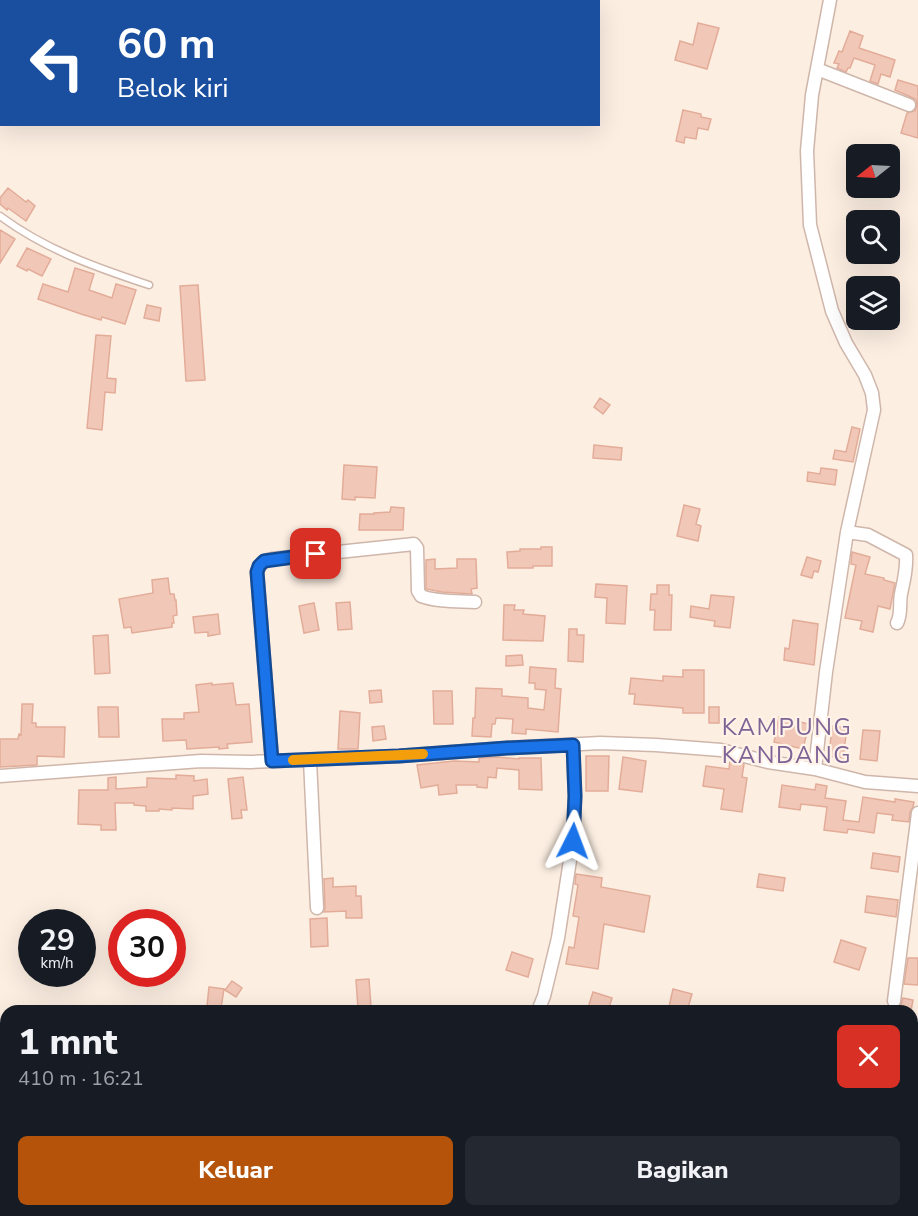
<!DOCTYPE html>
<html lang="id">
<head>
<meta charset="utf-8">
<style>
  body { margin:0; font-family:"Nunito Sans",sans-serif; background:#242831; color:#f1f3f6; height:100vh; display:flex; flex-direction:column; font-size:22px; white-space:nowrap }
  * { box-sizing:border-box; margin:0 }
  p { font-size:20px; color:#9ea1a6 }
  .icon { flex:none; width:33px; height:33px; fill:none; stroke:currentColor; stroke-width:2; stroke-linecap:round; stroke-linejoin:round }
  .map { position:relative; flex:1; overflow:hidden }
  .panel { position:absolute; left:0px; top:1005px; width:918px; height:212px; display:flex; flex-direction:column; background:#171b24; border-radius:18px 18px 0 0; box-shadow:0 6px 24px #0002 }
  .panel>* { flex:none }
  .guide { position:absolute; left:0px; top:0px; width:600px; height:126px; box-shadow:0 6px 24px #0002; background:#1a4fa0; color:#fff; overflow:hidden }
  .needle { width:39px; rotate:252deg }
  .controls { position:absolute; left:846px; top:144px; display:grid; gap:12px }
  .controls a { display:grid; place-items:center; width:54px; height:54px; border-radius:9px; background:#171b24; box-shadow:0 6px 24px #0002; font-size:30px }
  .speed { position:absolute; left:18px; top:909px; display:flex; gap:12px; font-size:30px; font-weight:700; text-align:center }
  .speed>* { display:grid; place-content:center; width:78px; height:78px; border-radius:50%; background:#171b24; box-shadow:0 6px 24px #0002; line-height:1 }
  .speed small { font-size:15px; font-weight:400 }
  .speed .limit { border:9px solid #d22; background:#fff; color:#111 }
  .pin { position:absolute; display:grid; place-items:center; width:51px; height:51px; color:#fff; margin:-26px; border-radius:12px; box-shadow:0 3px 9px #0006 }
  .me { position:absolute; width:66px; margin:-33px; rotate:3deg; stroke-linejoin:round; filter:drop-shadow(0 0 4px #0008) }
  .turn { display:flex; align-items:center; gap:21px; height:126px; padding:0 18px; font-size:27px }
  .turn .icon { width:78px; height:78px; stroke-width:2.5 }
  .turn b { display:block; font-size:42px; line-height:51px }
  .round { display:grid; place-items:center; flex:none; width:63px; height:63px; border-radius:9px; background:#242831 }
  .summary { display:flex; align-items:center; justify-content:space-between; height:102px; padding:0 18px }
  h1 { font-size:36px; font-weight:800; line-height:45px }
  .primary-button { display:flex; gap:12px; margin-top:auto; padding:12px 18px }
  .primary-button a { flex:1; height:69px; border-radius:9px; background:#b45309; color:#fff; font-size:24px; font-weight:800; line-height:69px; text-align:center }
  .primary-button a+a { background:#242831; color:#f1f3f6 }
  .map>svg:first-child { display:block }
</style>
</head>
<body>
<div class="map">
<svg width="918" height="1216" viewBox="0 0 918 1216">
  <rect width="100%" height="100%" fill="#fceee1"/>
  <path fill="#f1c8b8" stroke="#e3ac99" stroke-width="1.5" d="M698,23l21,5 -12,41 -32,-9 5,-19 13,4z
    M850,31l13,5 -4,12 36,12 -5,17 -9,-3 -3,10 -8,-3 5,-16 -21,-7 -4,10h-2l-2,4 -9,-4 2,-4 -5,-1 5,-12 3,1z
    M898,80l20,6v52l-17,-5 6,-20 8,-2 2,-7 -1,-4 -3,-2 -18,-8z
    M683,110l18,4v3l10,2 -3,11 -10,-2 -2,11 -11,-2 -1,6 -8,-2z
    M8,188l18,14 2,-2 7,6 -9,15 -18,-13 -1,2 -7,-6v-6z
    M0,230l15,9 -15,24z
    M27,248l24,11 -9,17 -14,-7 -1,2 -10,-5z
    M75,268l19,6 -5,16 23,8 4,-14 20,6 -11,34 -23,-7 -1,3 -20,-6 -43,-15 5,-15 25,8z
    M198,285l7,95 -19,1 -6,-95z
    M147,305l14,3 -2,13 -15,-3z
    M96,335l15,1 -4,42 9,1 -1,14 -10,-1 -3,38 -15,-2z
    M600,398l10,7 -7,9 -9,-7z
    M852,427l8,2 -7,33 -20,-3 2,-9 11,2z
    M594,445l28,3 -1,12 -28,-2z
    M344,465l33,2 -2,31 -20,-1v3l-13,-1z
    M821,468l16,2 -2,15 -28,-4 1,-9 12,2z
    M684,505l16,4 -4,15 5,2 -3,15 -21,-5z
    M391,507l13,1 -1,22h-44l1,-16h14v-1l16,-1z
    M541,547h11v19h-19v2h-25l-1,-16 13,-1v-2h21z
    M852,552l18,5 -5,17 19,4v2l11,3 -5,26 -12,-3 -5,26 -13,-3 2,-8 -17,-3 11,-53 -5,-1z
    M807,557l14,4 -3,11 -4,-1 -2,7 -11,-3z
    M435,559v10l22,-1v-9h19l1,29 -6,1 1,5 -30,-2 -16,-3v-29z
    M168,578l2,16h4l1,6h1l1,15 -4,1 1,7h-2v4l-40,6 -1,-6 -7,1 -5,-29 34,-6 -1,-13z
    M596,584l31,2 -2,38 -19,-1 1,-25 -12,-1z
    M657,585h12v10h3l-1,35h-17l1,-20h-5l1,-16h6z
    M711,595l23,2 -4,31 -16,-2 1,-5 -25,-4 1,-11 18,3z
    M350,602l2,27 -14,1 -2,-27z
    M314,603l5,27 -15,3 -5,-27z
    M504,605h11l-1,5h10l-1,4 22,2 -2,25 -40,-1z
    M218,614l2,20 -12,2v-4l-13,1 -2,-16z
    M793,620l25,4 -4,41 -30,-5 1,-12 4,1z
    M569,629h8v6h7l-1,27 -15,-1z
    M108,635l2,38 -15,1 -2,-38z
    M522,655l1,10 -17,1v-10z
    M530,667l26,2 -1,19 6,1 -3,43 -32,-3v5l-14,-1 1,-14 -17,-1 -1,6h-3l-1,13 -19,-1 1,-18h2l1,-30 26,1v7l26,2v10l16,2 2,-20 -11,-1v-6h-6z
    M683,670h21v43h-21v-5l-49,-4 1,-10h-6l2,-16 32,3v-5l20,1z
    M212,683v2l21,-2 3,22 13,-1 3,38 -25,2 1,4 -9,1v-2l-32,2 -1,-9 -23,1 -1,-22h22v-6l15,-1 -3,-27z
    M381,690l1,12 -12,1 -1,-12z
    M433,691h19l1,33h-19z
    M22,704h11l-1,19h4v4h29l-1,30 -27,-1v9l-37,2v-28h18l1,-5 2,1z
    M98,707h20l1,30h-20z
    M709,707h10v16h-10z
    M340,711l20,2 -2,36h-20z
    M779,717l30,7 -6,25 -29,-7z
    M384,726l2,13 -13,2 -1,-14z
    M832,726l15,2 -4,30 -14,-2z
    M863,730l17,1 -3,30 -17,-2z
    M586,756h23l-1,35h-22z
    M498,757l21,2v-1h22l1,32 -23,-1v-19l-22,-2 -1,10 -8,-1 -1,11 -10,-1v-2h-21l1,8 -18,2 -1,-10 -17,3 -4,-23 37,-4 25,1v-4z
    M623,757l23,4 -4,31 -23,-3z
    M730,761l14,3 -2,13 5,1 -5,34 -21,-3 3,-20 -21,-3 3,-20 23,3z
    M176,775l18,1v5l13,-2 1,15 -15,2v13l-21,-1v2l-13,-1v2h-13v-5l-12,-1v-2h-19l1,27h-15v-5l-23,-1 1,-34h29v-12l8,-1v12l31,-2v-9l29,1z
    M243,777l4,33h-6l1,8 -10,1 -4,-40z
    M816,784l11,2 -2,12 21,3 -3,19 16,2 4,-25 32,5v-3l19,3 -1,5 -3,5 -1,10 -17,-2 1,-5 -16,-2 -3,20 -26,-4 -1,4 -23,-3 3,-23 -26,-3 -1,6 -21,-3 3,-22 33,5z
    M873,853l27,4 -2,15 -27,-4z
    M576,874l26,4 -1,9 49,9 -6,36 -40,-8 -6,45 -32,-5 3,-17 5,1 5,-31 -6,-1 5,-31 -3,-1z
    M759,874l26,4 -2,13 -26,-4z
    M333,878v9l23,-1v10h5l1,22h-16v-7l-22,1 1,-4 -1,-29z
    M867,896l31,4 -2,17 -31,-5z
    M327,918l1,28 -17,1 -1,-28z
    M841,940l25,8 -7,22 -25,-8z
    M512,952l21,7 -5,18 -22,-7z
    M908,958h10v27l-14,-1z
    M369,979l2,28 -13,1 -2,-28z
    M232,981l10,7 -6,9 -11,-7z
    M209,987l15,2 -3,19 -14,-2z
    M673,989l19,5 -5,17h-19z
    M593,992l19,6 -4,13h-21z
    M903,998l10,2 -2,11h-14v-3l4,-3z"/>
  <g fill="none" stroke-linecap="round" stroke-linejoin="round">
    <defs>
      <path id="lane" d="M0,216c46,34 95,51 149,69"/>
      <path id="street" d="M830,0l-18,95 -5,56 3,74 22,86 14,32 19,32 7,18 2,17 -27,122 -21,140 -11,97 50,13 53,4
        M53,2l1,-2
        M817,69l92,36
        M0,93l2,-2
        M847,532l21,3 38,20c1,15 -2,24 -5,39 -2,10 1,20 -4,29
        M310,760l7,148
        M272,761l-15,-189c3,-8 6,-11 15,-13l142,-15 3,4 1,43 3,5c16,6 37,5 54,6
        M0,776l201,-15 49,1 149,-6 108,-8 93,-5 56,2 65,5 47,12 47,7
        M894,1001l24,-188
        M538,1011l6,-15 14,-58 15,-97 2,-45 -2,-51
        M912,1203l6,2
        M366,1210l4,6
        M244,1216v-6
        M422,1216l2,-6"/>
    </defs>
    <use href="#lane" stroke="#cfb6ab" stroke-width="9"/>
    <use href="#street" stroke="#cfb6ab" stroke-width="15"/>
    <use href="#lane" stroke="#fff" stroke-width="6"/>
    <use href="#street" stroke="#fff" stroke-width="12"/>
  </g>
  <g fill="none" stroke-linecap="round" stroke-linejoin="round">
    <defs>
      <path id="route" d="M316,554l-52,7 -5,5 -2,6 15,189 127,-5 108,-8 66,-3 2,51 -2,45"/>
    </defs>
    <use href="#route" stroke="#114b97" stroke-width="15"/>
    <use href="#route" stroke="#1a73e8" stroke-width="10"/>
    <path stroke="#f59e0b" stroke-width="10" d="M293,760l130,-6"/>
  </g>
  <g text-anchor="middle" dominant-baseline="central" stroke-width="4.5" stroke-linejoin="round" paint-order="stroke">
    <g font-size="24" letter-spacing="1.5" fill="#7e6396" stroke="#fff2e6">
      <text x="787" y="727">KAMPUNG<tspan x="787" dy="28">KANDANG</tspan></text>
    </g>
  </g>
</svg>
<div class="controls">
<a><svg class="needle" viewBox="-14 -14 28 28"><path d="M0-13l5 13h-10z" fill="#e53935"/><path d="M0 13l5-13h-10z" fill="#9ea1a6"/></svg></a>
<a><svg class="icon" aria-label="search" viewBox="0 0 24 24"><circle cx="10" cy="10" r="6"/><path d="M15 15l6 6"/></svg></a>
<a><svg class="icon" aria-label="layers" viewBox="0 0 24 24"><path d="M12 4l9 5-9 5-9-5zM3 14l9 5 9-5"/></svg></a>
</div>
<div class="speed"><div>29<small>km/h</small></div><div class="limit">30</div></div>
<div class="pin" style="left:316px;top:554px;background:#d93025"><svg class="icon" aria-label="arrive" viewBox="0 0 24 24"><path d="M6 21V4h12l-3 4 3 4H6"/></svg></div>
<svg class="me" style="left:573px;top:841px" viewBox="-20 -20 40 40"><path d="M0-17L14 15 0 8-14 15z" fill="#1a73e8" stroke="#fff" stroke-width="4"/></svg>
<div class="guide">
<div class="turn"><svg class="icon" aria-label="left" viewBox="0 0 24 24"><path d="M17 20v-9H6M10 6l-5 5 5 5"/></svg><div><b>60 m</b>Belok kiri</div></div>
</div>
<section class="panel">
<div class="summary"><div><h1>1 mnt</h1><p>410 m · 16:21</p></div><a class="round" style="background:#d93025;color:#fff"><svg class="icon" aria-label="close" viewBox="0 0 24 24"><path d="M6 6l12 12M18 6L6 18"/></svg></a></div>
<div class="primary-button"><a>Keluar</a><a>Bagikan</a></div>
</section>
</div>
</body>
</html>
